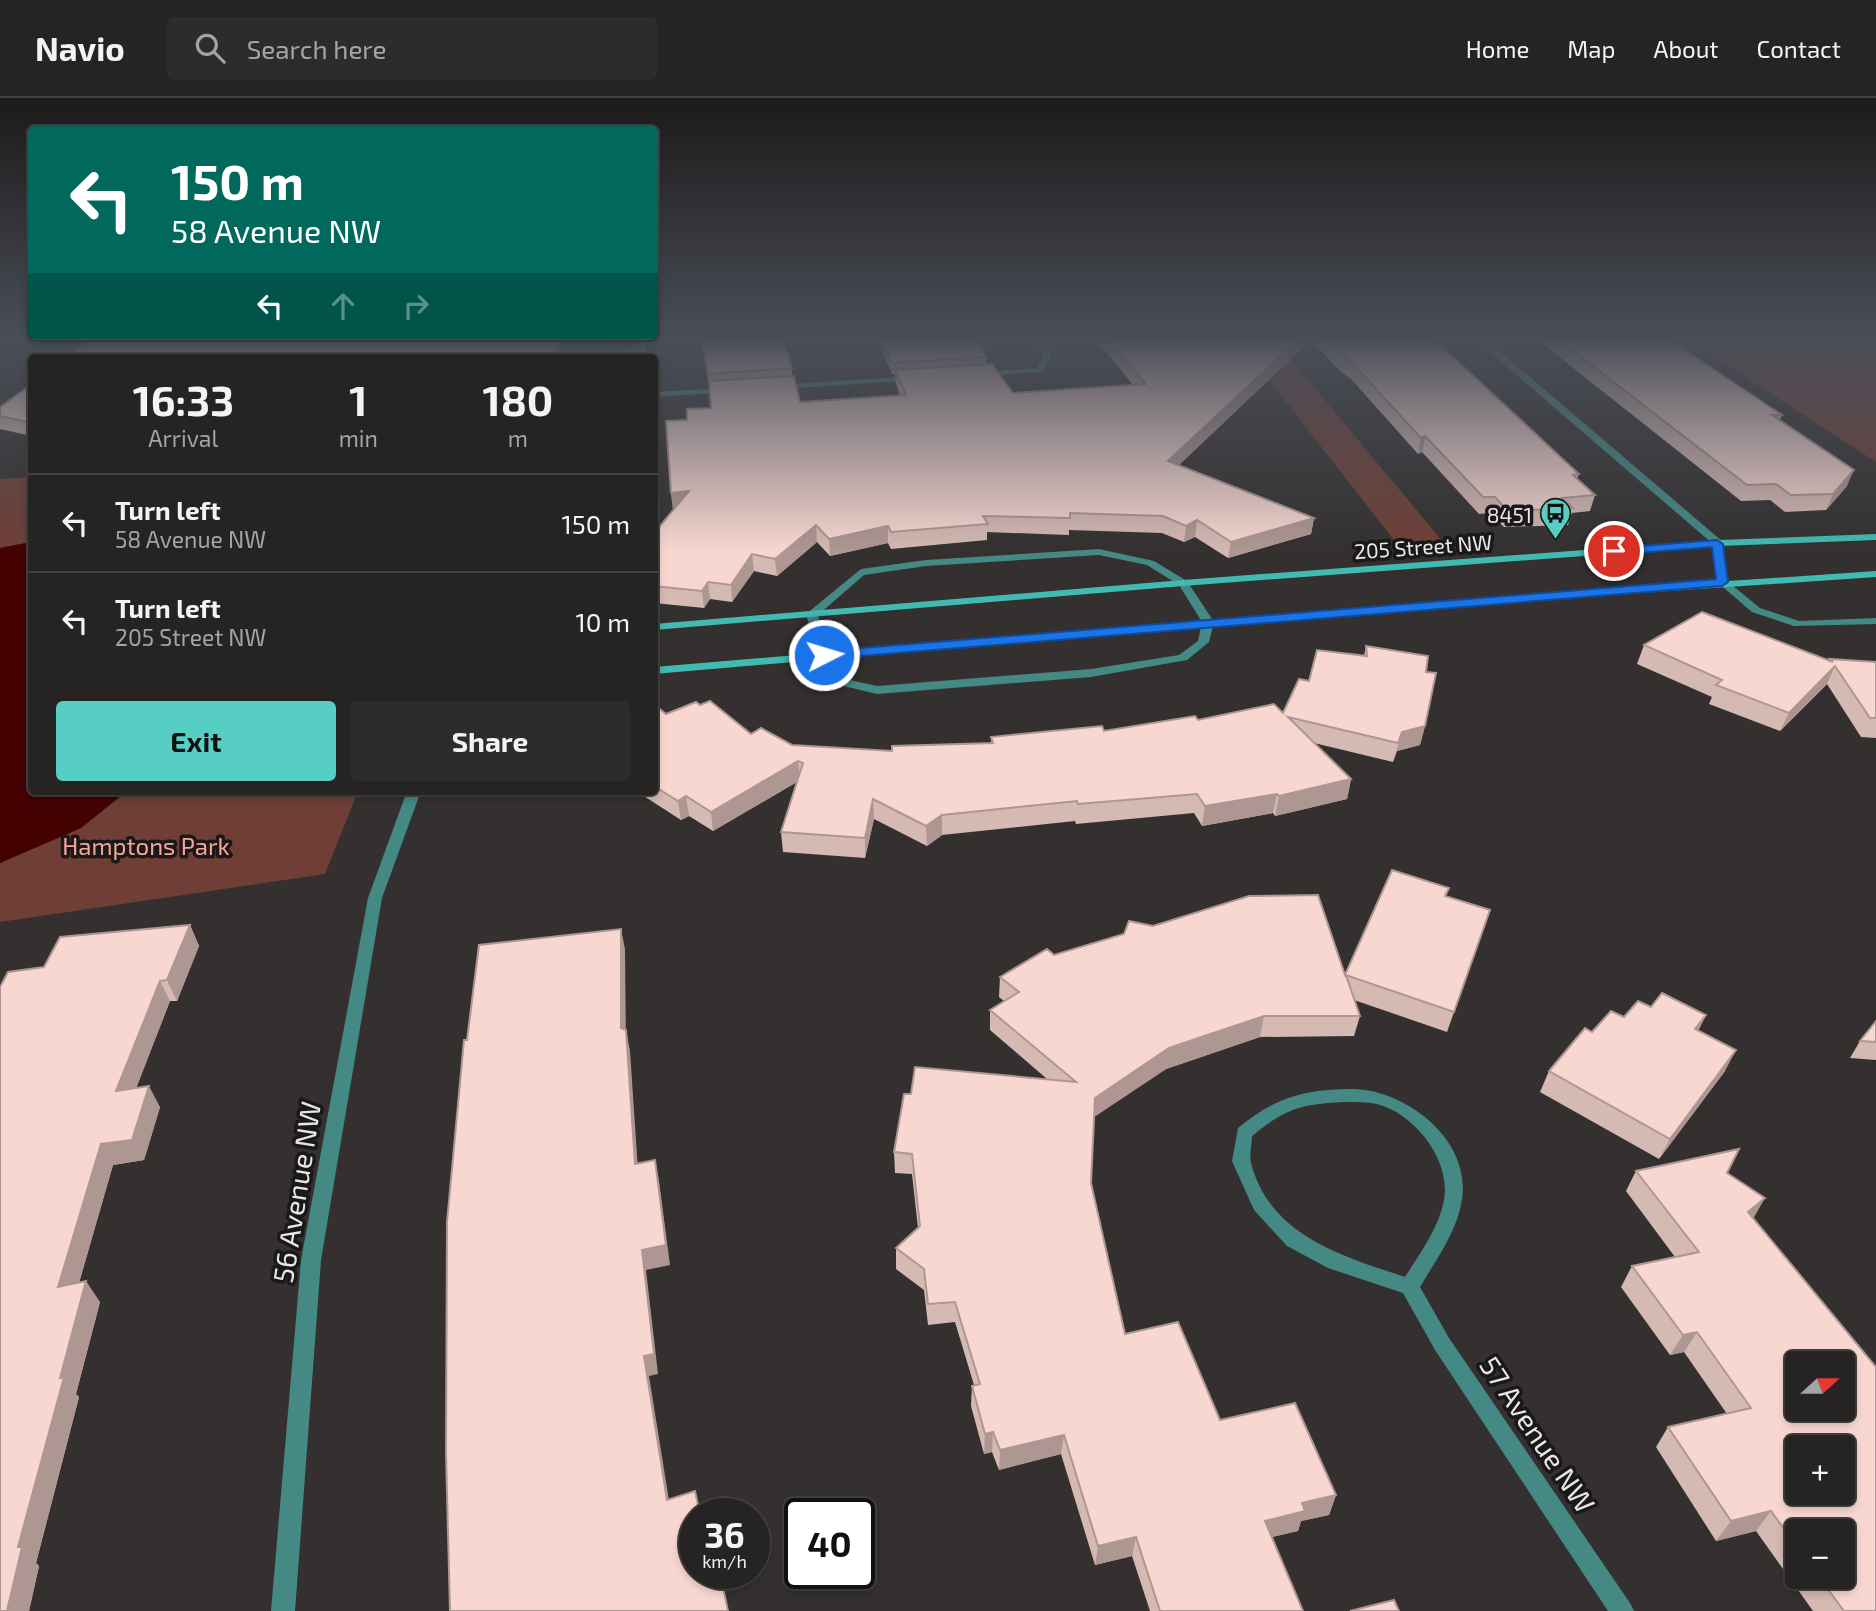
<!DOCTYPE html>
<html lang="en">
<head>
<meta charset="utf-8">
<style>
  body { margin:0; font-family:"Exo 2",sans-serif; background:#2e2c2b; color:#f1f3f6; height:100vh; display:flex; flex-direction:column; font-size:26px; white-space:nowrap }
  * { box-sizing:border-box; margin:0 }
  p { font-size:23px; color:#a4a4a6 }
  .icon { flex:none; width:38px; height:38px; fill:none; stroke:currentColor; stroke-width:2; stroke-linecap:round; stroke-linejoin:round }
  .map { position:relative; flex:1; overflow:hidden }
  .sheet { position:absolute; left:28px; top:256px; width:630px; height:441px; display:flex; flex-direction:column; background:#262423; border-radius:7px; box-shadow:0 4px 10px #0003,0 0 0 2px #424141 }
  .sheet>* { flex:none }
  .banner { position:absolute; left:28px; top:28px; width:630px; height:214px; border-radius:7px; box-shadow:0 4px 10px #0003,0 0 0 2px #424141; background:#00695c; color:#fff; overflow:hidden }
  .needle { width:46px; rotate:69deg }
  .fabs { position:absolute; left:1785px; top:1253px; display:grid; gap:14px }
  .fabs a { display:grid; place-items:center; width:70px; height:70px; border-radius:7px; background:#262423; box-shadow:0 4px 10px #0003,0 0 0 2px #424141; font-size:35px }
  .speed { position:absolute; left:679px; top:1400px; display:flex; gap:14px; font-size:35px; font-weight:700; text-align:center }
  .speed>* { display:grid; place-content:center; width:91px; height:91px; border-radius:50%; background:#262423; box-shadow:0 4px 10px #0003,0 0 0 2px #424141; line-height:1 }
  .speed small { font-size:18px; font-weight:400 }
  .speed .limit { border:4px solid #111; border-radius:10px; background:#fff; color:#111 }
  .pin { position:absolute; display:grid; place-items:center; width:60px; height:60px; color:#fff; margin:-30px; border:4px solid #fff; border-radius:50%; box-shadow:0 2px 7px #0007 }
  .me { position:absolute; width:77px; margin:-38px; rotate:85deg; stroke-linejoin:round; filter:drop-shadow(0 0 5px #0008) }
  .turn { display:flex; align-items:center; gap:24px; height:147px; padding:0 28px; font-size:32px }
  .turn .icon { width:91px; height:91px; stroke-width:2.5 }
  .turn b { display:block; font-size:49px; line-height:60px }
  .lanes { display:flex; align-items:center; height:66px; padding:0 28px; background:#0003; justify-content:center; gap:35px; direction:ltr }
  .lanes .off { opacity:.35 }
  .eta { display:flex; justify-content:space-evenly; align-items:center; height:119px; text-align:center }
  .eta b { font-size:42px; font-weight:700; line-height:49px }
  .button { display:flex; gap:14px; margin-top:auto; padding:14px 28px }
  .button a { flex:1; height:80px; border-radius:7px; background:#56cec4; color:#111; font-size:28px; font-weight:700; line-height:80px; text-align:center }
  .button a+a { background:#2e2c2b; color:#f1f3f6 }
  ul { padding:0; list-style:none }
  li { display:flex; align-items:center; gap:21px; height:98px; padding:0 28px; border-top:2px solid #424141 }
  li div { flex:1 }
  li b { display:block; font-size:26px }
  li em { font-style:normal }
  header { display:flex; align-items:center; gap:42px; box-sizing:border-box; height:98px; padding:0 35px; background:#262423; border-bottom:2px solid #424141 }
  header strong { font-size:33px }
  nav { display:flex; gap:38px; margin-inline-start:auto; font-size:24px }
  .search { width:490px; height:63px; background:#2e2c2b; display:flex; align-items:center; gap:18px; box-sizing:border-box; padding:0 24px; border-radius:7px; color:#a4a4a6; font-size:26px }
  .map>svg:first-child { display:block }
</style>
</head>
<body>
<header>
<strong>Navio</strong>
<div class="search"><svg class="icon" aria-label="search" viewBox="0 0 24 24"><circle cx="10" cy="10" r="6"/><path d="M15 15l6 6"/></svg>Search here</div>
<nav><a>Home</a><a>Map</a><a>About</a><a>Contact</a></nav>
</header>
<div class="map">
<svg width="1876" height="1513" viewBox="0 0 1876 1513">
  <rect width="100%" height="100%" fill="#33302f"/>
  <path fill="#6f3f37" d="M1238,242h37l174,209 -45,4z
    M1688,242h188v122z
    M31,379v65l-31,6v-69z
    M127,693h231l-33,83 -325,48v-59l81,-35z"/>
  <path fill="#430200" d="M31,444l1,249h95l-46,37 -81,35v-315z"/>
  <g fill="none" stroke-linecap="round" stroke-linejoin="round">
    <path fill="#448983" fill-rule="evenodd" d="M1032,242h8l12,15 -9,17 -62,4 -4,-2 4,-2 56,-4 7,-13z
      M1484,245h6l232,198 5,40 33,27 39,13 77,-3v6l-82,2 -42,-14 -35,-30 -4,-38 -229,-197z
      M643,249l4,2 -1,2 -63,6h-29l4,-2z
      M915,278l4,2 -1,2 -140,9 -4,-2 4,-2z
      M726,290l4,2 -1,2 -75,5v-5z
      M1099,451l55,12 33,20 27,41 -5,20 -22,18 -96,17 -214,17 -50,-12 -2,-3 -19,-65 55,-45 65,-9zM1099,457l48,10 32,20 23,37 -4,19 -19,14 -88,14 -214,17 -41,-9 -18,-62 46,-40 62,-9z
      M407,693h14l-39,107 -61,362 -26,351h-24l30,-351 67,-362z
      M1356,991c53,3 115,52 106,110 -4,31 -26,61 -42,88l29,51 181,265 4,8h-26l-173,-261 -32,-57 -75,-25 -41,-22 -33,-36 -22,-49 6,-33c39,-32 68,-39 118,-39zM1345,1004c10,0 22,0 32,2 38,10 74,56 67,96 -5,28 -24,53 -39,77 -62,-21 -135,-41 -154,-114 -2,-8 1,-19 1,-27 34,-28 50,-32 93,-34z"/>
    <path fill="#41bab1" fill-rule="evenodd" d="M636,242h8l3,9 -3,8h-8l3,-8z
      M1876,436v6l-158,6 -535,40 -529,44v-6l529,-44 535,-40z
      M1876,473v6l-414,28 -808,69v-7l808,-68z"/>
  </g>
  <path fill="#d5b9b3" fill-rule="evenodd" d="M701,242h83l8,28v8l8,26 100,-7 -4,-11 -1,-10h-3l-14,-34h99l10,17v7l26,29 120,-8 -37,-45h215l-132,125 135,53 -3,16 -83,24 -33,-21 -11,5 -22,-9 -93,-3v5l-82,-3v8l-96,9 -3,-6 -58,13 -13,-14 -40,34 -23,-5 -22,31 -22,-3 -6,9 -50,-5v-70l20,-24h-1l-2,-16 16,-73 24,-12 -2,-22z
    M1311,242h124l144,134 -2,5 18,16 -5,16 -18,2 -4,12 -64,2 -14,-14 -11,1 -57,-62 -4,2 -66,-74 -14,-11z
    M1538,242h132l112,75 -2,5 67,66 -21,24 -41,2 -15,-12 -29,1z
    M32,286v52l-32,-7v-22z
    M1644,547l185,16 1,-2 46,3v76l-15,-1 -34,-53 -47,47 -71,-27 3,-7 -75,-33z
    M1366,548l60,26 -1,54 -5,19 -23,6 -4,11 -79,-19 37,36 -4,20 -72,17 -2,-3 -71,13 -8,-13 -118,11 -1,-3 -133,14 -15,11 -53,-27 -9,39 -82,-6 -2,-20 16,-50 -84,49 -24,-15 -8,4 -45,-29h18v-85l12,8 34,-9 51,29 41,11 100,6 99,-8v-6l113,-6 94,-11 85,-7 26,-32 55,-25z
    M1449,790l-3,8 37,34 -36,102 -93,-32 6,16 -6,20 -94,1 -94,32 -72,48 -3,66 34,151 95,86 116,75 -7,20 -28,6 -3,10 -26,6 31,74h-153l-18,-55 -37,9 -34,-111 -62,16 -7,-18 -8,2 -13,-48 1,-20 2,-1 -19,-63 -27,3 -4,-35 -28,-21v-21l22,-20 -6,-54 -17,-1 -1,-21 17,-58 136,-15 -57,-49v-20l14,-9 -5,-4 1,-20 54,-22 291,20z
    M190,827l9,21 -22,55h-7l-34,87 24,19 -16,53 -31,5 -34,118 21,19 -24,92 3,3 -43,166 3,3 -10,45 15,-644z
    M1651,909l55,8 -8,16 27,40 -66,88 -119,-67 9,-21 43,-39z
    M1876,923v39l-26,-2 10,-17z
    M1636,1073l91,2 26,45 123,393h-63l-57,-80 -40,10 -60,-94 12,-20 59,-13 -43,-62 -14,3 -49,-68 11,-21 43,-9 -49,-66zM1797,1433l46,46h-46z"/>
  <path fill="#ae9692" d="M555,242h5l-1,12 -2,1 1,4h-3l-6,-14z
    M1298,242h13l-145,137 2,-16z
    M1425,338l-3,16 -4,2 3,-16z
    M1854,372l-7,16 -21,24 7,-16z
    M689,393l2,16 -18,2 -2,-16z
    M1314,420l-3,16 -83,24 3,-16z
    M1197,422l-2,17 -11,5 2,-16z
    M816,427l1,17 -40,34 -2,-17z
    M888,428v17l-58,13 -1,-17z
    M752,456l2,17 -22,31 -1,-17z
    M708,484l2,17 -6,9 -2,-17z
    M1835,568l-8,18 -47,47 9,-18z
    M1425,628l-5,19 -23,6 -4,11 9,-30z
    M798,663l2,19 -87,51 -2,-19z
    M1351,681l-4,20 -72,17 4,-20z
    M604,693h14l-13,6z
    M1277,696l-4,19 -71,13 3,-20z
    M686,698l3,20 -8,4 -3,-19z
    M873,701l1,20 -9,39v-20z
    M942,717v20l-15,11 -1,-20z
    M190,827l9,21 -22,55 -10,-21z
    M621,831l4,20 1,99 -5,-20z
    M160,883l10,20 -43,111 -11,-21z
    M1706,917l-10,20 -1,-6z
    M1264,918l-4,21 -94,32 -74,49 3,-20 74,-50z
    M626,932l4,21 9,134 -4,-21z
    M1736,952l-11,21 -66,88 11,-20z
    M149,988l11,21 -16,53 -31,5 -41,142 -14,-20 43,-143z
    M655,1062l4,21 11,84 -24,5 12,104 -9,2 23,143 -5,-19 -23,-144 -2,-106z
    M1765,1100l-12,21 -5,-7z
    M86,1183l14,21 -24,92 3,3 -43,166 3,3 -10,45h-22l11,-64 42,-169z
    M1697,1234l-13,20 -14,3 13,-20z
    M993,1334l-1,20 -8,2 1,-20z
    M1064,1337l-3,19 -62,16 1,-20z
    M1336,1397l-7,20 -28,6 -3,10 -39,9 6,-19 37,-18z
    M1771,1413l-15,20 -40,10 15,-20z
    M1136,1439l-4,19 -37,9 3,-19z"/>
  <path fill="#f8d7d0" stroke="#ae9692" stroke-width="2" fill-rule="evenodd" d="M90,242h465l-6,3 7,3 -1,11h-487z
    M702,242h82l8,28 -84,6z
    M882,242h95l10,17 -96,6z
    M1109,242h189l-130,121 146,57 -83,24 -34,-22 -11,6 -23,-10 -93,-3v5l-87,-2 5,8 -97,8 -3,-6 -59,13 -13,-14 -41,34 -23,-5 -21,31 -23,-3 -6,9 -48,-5v-53l35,-42 -18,2 -5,-72 21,-1v-11l24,-1 -2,-27 85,-5 6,26 106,-7 -11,-25 97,-6 21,29 133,-9z
    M1326,242h109l144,134 -6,1 22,20 -33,3 11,10 -65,3 -13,-14h-12l-58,-61 -4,2 -66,-72 -14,-11z
    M1559,242h111l112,75h-10l82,55 -21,24 -42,1 -15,-11 -29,1z
    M32,286v39l-32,-7v-9z
    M1702,514l131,50 -3,-3 46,3v56h-6l-35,-52 -46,47 -73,-28 6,-5 -78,-35z
    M1366,548l62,10 -2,16 10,1 -11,53 -23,6 -4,11 -110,-26 63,62 -72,17 -2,-2 -72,12 -8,-12 -119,10 -1,-3 -135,14 -16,11 -53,-27 -8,39 -84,-6 22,-69 -5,-2 -87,51 -25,-16 -8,5 -24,-15 1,-81 11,9 30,-12 4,3 10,-4 41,33 10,-6 31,17 100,6v-5l101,-3 -2,-6 111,-11 2,5 91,-15 3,4 76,-16 9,9 16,-34 10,2 8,-31 50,6z
    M1392,772l57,18 -4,8 45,14 -36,102 -108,-37 14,41h-96l-95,32 -74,50 -4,85 34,151 53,-12 42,98 75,-17 41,92 -34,8 3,8 -40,10 38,90h-143l-24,-74 -38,9 -34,-111 -64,15 -7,-18 -8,2 -13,-48 8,-2 -25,-82 -27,2 -4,-35 -28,-21 24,-22 -8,-72 -18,-2 10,-58h7l4,-27 161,15 -86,-72 29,-18 -19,-15 47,-28 7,6 70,-21 5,-13 24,5 96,-30 69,-1 27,80z
    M190,827l-23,55 -7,1 -44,110 33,-5 -17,54 -31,4 -43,143 28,-6 -26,97 4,-1 -46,170h4l-15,64h-7v-624l8,-15 36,-5 16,-30z
    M621,831v99l5,2 9,134 20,-4 11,85 -24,5 12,104 -10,2 23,144 28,-9 5,23h-5v59h25l8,38h-278l-4,-158 1,-231 17,-182h3l12,-95z
    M1662,895l44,22 -11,14 41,21 -66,89 -121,-68 36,-43 7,4 19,-21 13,6 14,-16 13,6z
    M1876,923v21l-16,-1z
    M1739,1051l-12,24 38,25 -17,14 128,155v244h-32l-25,-34h24v-46h-46v16l-26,-36 -40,10 -63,-94 83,-19 -54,-76 -14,3 -51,-69 67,-14 -63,-81zM1797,1265h46v46h-46zM1797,1349h46v46h-46z
    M1394,1502l5,11h-49z"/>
  <linearGradient id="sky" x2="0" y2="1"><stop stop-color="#1c1a1a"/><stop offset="0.53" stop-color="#4a4e58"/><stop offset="1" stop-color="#4a4e58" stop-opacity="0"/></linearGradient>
  <rect width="1876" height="454" fill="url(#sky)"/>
  <path fill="#1a73e8" stroke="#114b97" stroke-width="2" d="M1717,442l6,4 5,38 -6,4 -898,73 -6,-4 6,-4 892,-72 -4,-32 -98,8 -5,-4 5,-3z"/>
  <defs>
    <symbol id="bus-pin" viewBox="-11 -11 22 30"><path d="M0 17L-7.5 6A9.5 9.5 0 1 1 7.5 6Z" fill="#56cec4" stroke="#1a1818"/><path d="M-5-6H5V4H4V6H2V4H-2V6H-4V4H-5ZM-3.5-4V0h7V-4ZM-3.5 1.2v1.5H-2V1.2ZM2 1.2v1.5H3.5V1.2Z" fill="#111"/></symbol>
  </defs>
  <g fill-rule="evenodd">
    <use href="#bus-pin" x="1538" y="398" width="35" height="47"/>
  </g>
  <g text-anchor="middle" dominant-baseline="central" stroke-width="7" stroke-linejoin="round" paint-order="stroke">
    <g font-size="21" fill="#e9e7e6" stroke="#1a1818" text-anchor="end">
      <text x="1532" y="416">8451</text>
    </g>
    <g font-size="21" fill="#e9e7e6" stroke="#1a1818">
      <text transform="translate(1423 448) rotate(-4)">205 Street NW</text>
    </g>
    <g font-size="24" fill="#f8a596" stroke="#1a1818">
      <text x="146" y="747">Hamptons Park</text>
    </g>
    <g font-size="28" fill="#e9e7e6" stroke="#1a1818">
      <text transform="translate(296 1094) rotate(-81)">56 Avenue NW</text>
      <text transform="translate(1538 1336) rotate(56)">57 Avenue NW</text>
    </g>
  </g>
</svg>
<div class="fabs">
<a><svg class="needle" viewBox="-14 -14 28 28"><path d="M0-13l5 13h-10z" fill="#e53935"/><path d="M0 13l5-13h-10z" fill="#a4a4a6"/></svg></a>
<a>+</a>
<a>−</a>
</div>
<div class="speed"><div>36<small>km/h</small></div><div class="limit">40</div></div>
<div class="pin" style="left:1614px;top:453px;background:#d93025"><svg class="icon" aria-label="arrive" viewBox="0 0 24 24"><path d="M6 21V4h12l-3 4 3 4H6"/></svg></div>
<svg class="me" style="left:824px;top:557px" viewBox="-20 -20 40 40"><circle r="17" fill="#1a73e8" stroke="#fff" stroke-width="3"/><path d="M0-11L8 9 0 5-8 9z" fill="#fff"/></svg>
<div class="banner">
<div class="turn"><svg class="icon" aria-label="left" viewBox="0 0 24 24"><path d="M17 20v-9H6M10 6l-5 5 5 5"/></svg><div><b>150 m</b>58 Avenue NW</div></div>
<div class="lanes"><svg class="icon" aria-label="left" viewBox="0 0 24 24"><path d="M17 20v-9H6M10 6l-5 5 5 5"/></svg><svg class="icon off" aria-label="ahead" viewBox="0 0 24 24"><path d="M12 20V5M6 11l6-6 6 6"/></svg><svg class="icon off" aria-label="right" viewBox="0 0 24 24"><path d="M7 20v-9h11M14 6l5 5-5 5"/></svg></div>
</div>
<section class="sheet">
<div class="eta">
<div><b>16:33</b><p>Arrival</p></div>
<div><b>1</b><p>min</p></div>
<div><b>180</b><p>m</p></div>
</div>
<ul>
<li><svg class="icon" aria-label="left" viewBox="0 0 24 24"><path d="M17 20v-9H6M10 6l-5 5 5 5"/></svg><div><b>Turn left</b><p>58 Avenue NW</p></div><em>150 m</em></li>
<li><svg class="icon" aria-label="left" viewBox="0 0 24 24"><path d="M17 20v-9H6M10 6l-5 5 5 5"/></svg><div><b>Turn left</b><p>205 Street NW</p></div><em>10 m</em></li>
</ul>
<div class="button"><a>Exit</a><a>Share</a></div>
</section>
</div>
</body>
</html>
